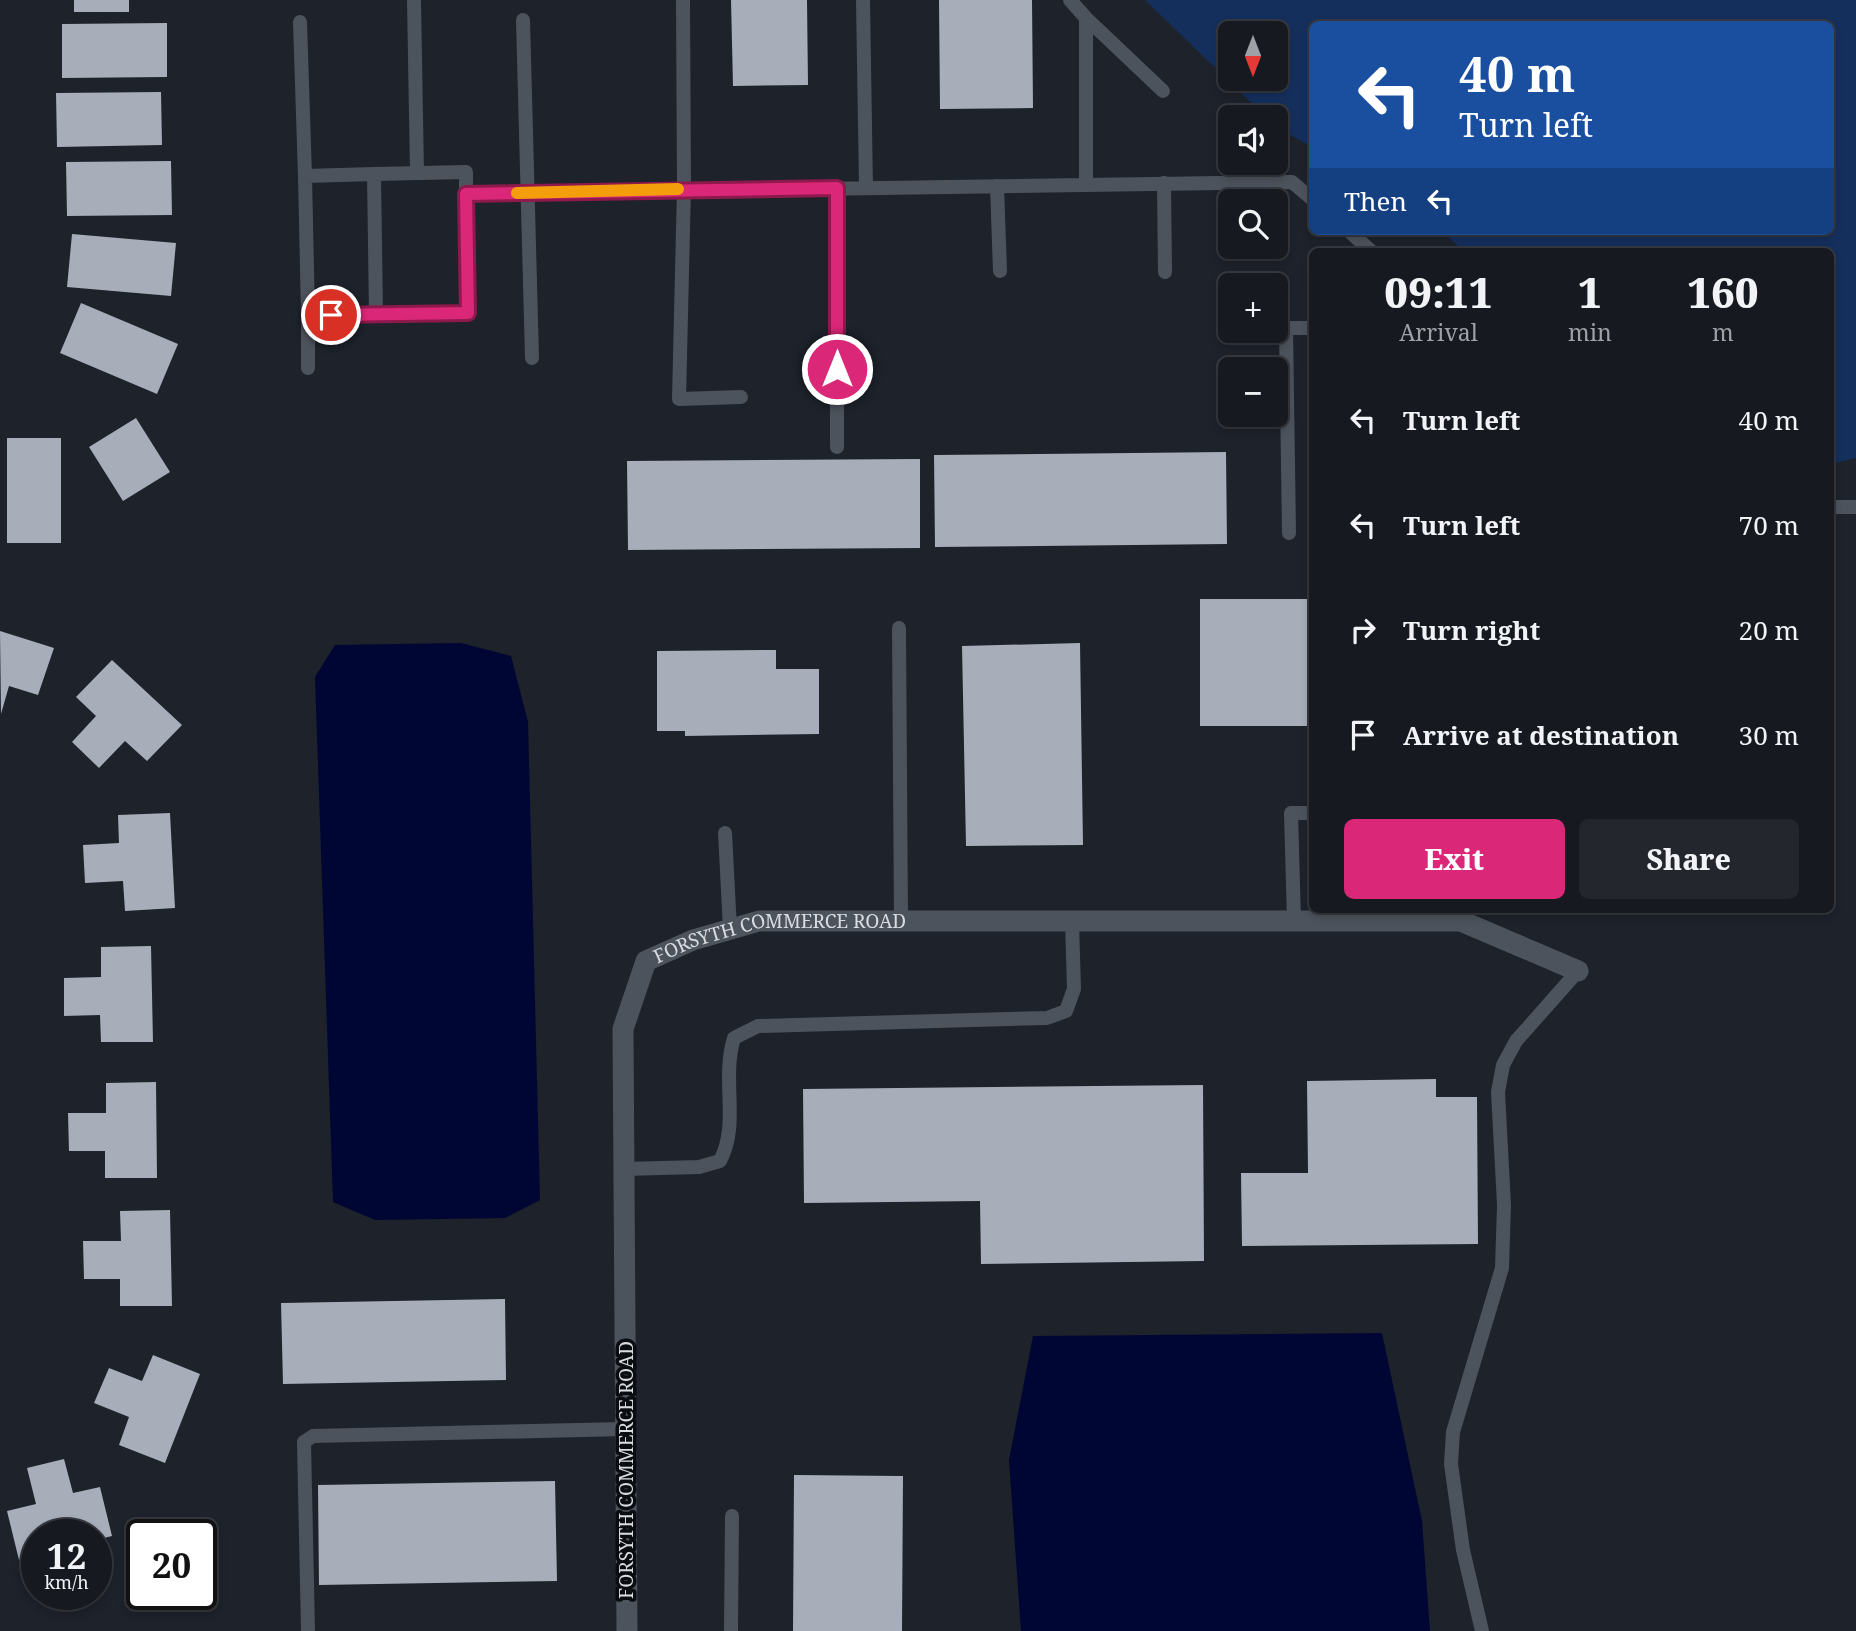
<!DOCTYPE html>
<html lang="en">
<head>
<meta charset="utf-8">
<style>
  body { margin:0; font-family:"Noto Serif",serif; background:#23272d; color:#f1f3f6; height:100vh; display:flex; flex-direction:column; font-size:26px; white-space:nowrap }
  * { box-sizing:border-box; margin:0 }
  p { font-size:23px; color:#9ea1a5 }
  .icon { flex:none; width:38px; height:38px; fill:none; stroke:currentColor; stroke-width:2; stroke-linecap:round; stroke-linejoin:round }
  .map { position:relative; flex:1; overflow:hidden }
  .details { position:absolute; left:1309px; top:248px; width:525px; height:665px; display:flex; flex-direction:column; background:#161a20; border-radius:10px; box-shadow:0 4px 10px #0003,0 0 0 2px #35383e }
  .details>* { flex:none }
  .guide { position:absolute; left:1309px; top:21px; width:525px; height:214px; border-radius:10px; box-shadow:0 4px 10px #0003,0 0 0 2px #35383e; background:#1a4fa0; color:#fff; overflow:hidden }
  .needle { width:46px; rotate:180deg }
  .buttons { position:absolute; left:1218px; top:21px; display:grid; gap:14px }
  .buttons a { display:grid; place-items:center; width:70px; height:70px; border-radius:10px; background:#161a20; box-shadow:0 4px 10px #0003,0 0 0 2px #35383e; font-size:35px }
  .speed { position:absolute; left:21px; top:1519px; display:flex; gap:14px; font-size:35px; font-weight:700; text-align:center }
  .speed>* { display:grid; place-content:center; width:91px; height:91px; border-radius:50%; background:#161a20; box-shadow:0 4px 10px #0003,0 0 0 2px #35383e; line-height:1 }
  .speed small { font-size:18px; font-weight:400 }
  .speed .limit { border:4px solid #111; border-radius:10px; background:#fff; color:#111 }
  .pin { position:absolute; display:grid; place-items:center; width:60px; height:60px; color:#fff; margin:-30px; border:4px solid #fff; border-radius:50%; box-shadow:0 2px 7px #0007 }
  .me { position:absolute; width:77px; margin:-38px; rotate:0deg; stroke-linejoin:round; filter:drop-shadow(0 0 5px #0008) }
  .turn { display:flex; align-items:center; gap:24px; height:147px; padding:0 35px; font-size:32px }
  .turn .icon { width:91px; height:91px; stroke-width:2.5 }
  .turn b { display:block; font-size:49px; line-height:60px }
  .then { display:flex; align-items:center; height:66px; padding:0 35px; background:#0003; gap:14px; font-size:26px }
  .eta { display:flex; justify-content:space-evenly; align-items:center; height:119px; text-align:center }
  .eta b { font-size:42px; font-weight:800; line-height:49px }
  .button { display:flex; gap:14px; margin-top:auto; padding:14px 35px }
  .button a { flex:1; height:80px; border-radius:10px; background:#db2777; color:#fff; font-size:28px; font-weight:800; line-height:80px; text-align:center }
  .button a+a { background:#23272d; color:#f1f3f6 }
  ul { padding:0; list-style:none }
  li { display:flex; align-items:center; gap:21px; height:105px; padding:0 35px }
  li div { flex:1 }
  li b { display:block; font-size:26px }
  li em { font-style:normal }
  .map>svg:first-child { display:block }
</style>
</head>
<body>
<div class="map">
<svg width="1856" height="1631" viewBox="0 0 1856 1631">
  <rect width="100%" height="100%" fill="#1d222b"/>
  <path fill="#152f5d" fill-rule="evenodd" d="M1145,0h711v458l-25,6 -1,-212h-365l-24,-21h389v-207h-518v123l-36,-20v-10h-10zM1230,33h46v46h-46z"/>
  <path fill="#000633" d="M461,643l50,13 17,66 12,478 -35,18 -130,2 -42,-18 -18,-525 20,-32z
    M1382,1333l40,188 8,110h-409l-12,-171 24,-124z"/>
  <path fill="#a7aeb9" d="M74,0h55v12h-55z
    M731,0h76l1,85 -75,1z
    M939,0h93l1,108 -93,1z
    M167,23v54l-105,1v-54z
    M161,92l1,53 -105,2 -1,-54z
    M171,161l1,54 -105,1 -1,-54z
    M72,234l104,9 -5,53 -104,-9z
    M81,303l97,41 -21,50 -97,-41z
    M136,418l34,54 -47,29 -34,-54z
    M7,438h54v105h-54z
    M1226,452l1,92 -292,3 -1,-92z
    M1307,452h5v92h-3z
    M920,459v89l-292,2 -1,-89z
    M1200,599h112v127h-112z
    M0,631l54,17 -16,47 -29,-9 -8,28z
    M1080,643l3,202 -117,1 -4,-200z
    M776,650v19h43v65l-134,2v-5h-28v-80z
    M112,660l70,65 -35,36 -22,-20 -26,27 -27,-26 24,-26 -20,-19z
    M170,813l5,95 -50,3 -2,-30 -38,2 -2,-38 36,-2 -1,-28z
    M151,946l2,96h-52l-1,-27 -36,1v-38l37,-1v-30z
    M1436,1079v18h41l1,147 -236,2 -1,-73h67l-1,-92z
    M156,1082l1,96h-52v-27h-36l-1,-38h38v-30z
    M1203,1085l1,176 -223,3 -1,-63 -176,2 -1,-114z
    M170,1210l2,96h-52v-27h-36l-1,-38h38l-1,-30z
    M505,1299l1,81 -223,4 -2,-81z
    M153,1355l47,19 -35,89 -46,-18 10,-28 -35,-14 15,-35 33,13z
    M64,1459l9,34 27,-6 12,49 -16,4v-5h-59v20l-18,5 -12,-49 29,-7 -9,-36z
    M794,1475l109,1 -1,155h-109z
    M555,1481l2,100 -238,4 -1,-100z"/>
  <g fill="none" stroke-linecap="round" stroke-linejoin="round">
    <path stroke="#4d535c" stroke-width="14" d="M414,0l3,173
      M683,0l1,188 -5,211 62,-2
      M863,0l3,187
      M1070,0l16,18
      M523,20l9,338
      M300,22l5,154 69,-2
      M305,176l3,139
      M1164,183l1,89
      M1086,184v-166l77,73
      M997,186l3,85
      M837,188v259
      M466,194v-22l-92,2 2,141 92,-2 -2,-119 826,-12 20,17
      M1349,231l23,21
      M308,368v-53h68
      M1830,507h26
      M1289,533l-3,-205h26
      M899,628l2,293
      M725,833l5,96
      M1294,921l-3,-108h21
      M624,1169l75,-2 21,-6c20,-38 1,-81 14,-123l24,-12 289,-8 19,-7 8,-22 -2,-68
      M308,1631l-4,-189 9,-6 312,-7
      M731,1631l1,-115
      M1482,1631l-19,-81 -12,-86 2,-32 49,-164 2,-63 -6,-113 5,-27 13,-24 62,-70"/>
    <path stroke="#4d535c" stroke-width="21" id="s1" d="M627,1631l-4,-602 23,-68 47,-21 66,-19h702l117,50"/>
  </g>
  <g fill="none" stroke-linecap="round" stroke-linejoin="round">
    <defs>
      <path id="route" d="M331,315l137,-2 -2,-119 371,-6v181"/>
    </defs>
    <use href="#route" stroke="#8e194d" stroke-width="18"/>
    <use href="#route" stroke="#db2777" stroke-width="12"/>
    <path stroke="#f59e0b" stroke-width="12" d="M517,193l161,-4"/>
  </g>
  <g text-anchor="middle" dominant-baseline="central" stroke-width="7" stroke-linejoin="round" paint-order="stroke">
    <g font-size="19" fill="#d8dbe1" stroke="#090c10">
      <text stroke="none"><textPath href="#s1" startOffset="812">FORSYTH COMMERCE ROAD</textPath></text>
      <text transform="translate(626 1470) rotate(-90)">FORSYTH COMMERCE ROAD</text>
    </g>
  </g>
</svg>
<div class="buttons">
<a><svg class="needle" viewBox="-14 -14 28 28"><path d="M0-13l5 13h-10z" fill="#e53935"/><path d="M0 13l5-13h-10z" fill="#9ea1a5"/></svg></a>
<a><svg class="icon" aria-label="sound" viewBox="0 0 24 24"><path d="M4 9h4l5-4v14l-5-4H4zM17 9q2 3 0 6"/></svg></a>
<a><svg class="icon" aria-label="search" viewBox="0 0 24 24"><circle cx="10" cy="10" r="6"/><path d="M15 15l6 6"/></svg></a>
<a>+</a>
<a>−</a>
</div>
<div class="speed"><div>12<small>km/h</small></div><div class="limit">20</div></div>
<div class="pin" style="left:331px;top:315px;background:#d93025"><svg class="icon" aria-label="arrive" viewBox="0 0 24 24"><path d="M6 21V4h12l-3 4 3 4H6"/></svg></div>
<svg class="me" style="left:837px;top:369px" viewBox="-20 -20 40 40"><circle r="17" fill="#db2777" stroke="#fff" stroke-width="3"/><path d="M0-11L8 9 0 5-8 9z" fill="#fff"/></svg>
<div class="guide">
<div class="turn"><svg class="icon" aria-label="left" viewBox="0 0 24 24"><path d="M17 20v-9H6M10 6l-5 5 5 5"/></svg><div><b>40 m</b>Turn left</div></div>
<div class="then">Then<svg class="icon" aria-label="left" viewBox="0 0 24 24"><path d="M17 20v-9H6M10 6l-5 5 5 5"/></svg></div>
</div>
<section class="details">
<div class="eta">
<div><b>09:11</b><p>Arrival</p></div>
<div><b>1</b><p>min</p></div>
<div><b>160</b><p>m</p></div>
</div>
<ul>
<li><svg class="icon" aria-label="left" viewBox="0 0 24 24"><path d="M17 20v-9H6M10 6l-5 5 5 5"/></svg><div><b>Turn left</b></div><em>40 m</em></li>
<li><svg class="icon" aria-label="left" viewBox="0 0 24 24"><path d="M17 20v-9H6M10 6l-5 5 5 5"/></svg><div><b>Turn left</b></div><em>70 m</em></li>
<li><svg class="icon" aria-label="right" viewBox="0 0 24 24"><path d="M7 20v-9h11M14 6l5 5-5 5"/></svg><div><b>Turn right</b></div><em>20 m</em></li>
<li><svg class="icon" aria-label="arrive" viewBox="0 0 24 24"><path d="M6 21V4h12l-3 4 3 4H6"/></svg><div><b>Arrive at destination</b></div><em>30 m</em></li>
</ul>
<div class="button"><a>Exit</a><a>Share</a></div>
</section>
</div>
</body>
</html>
